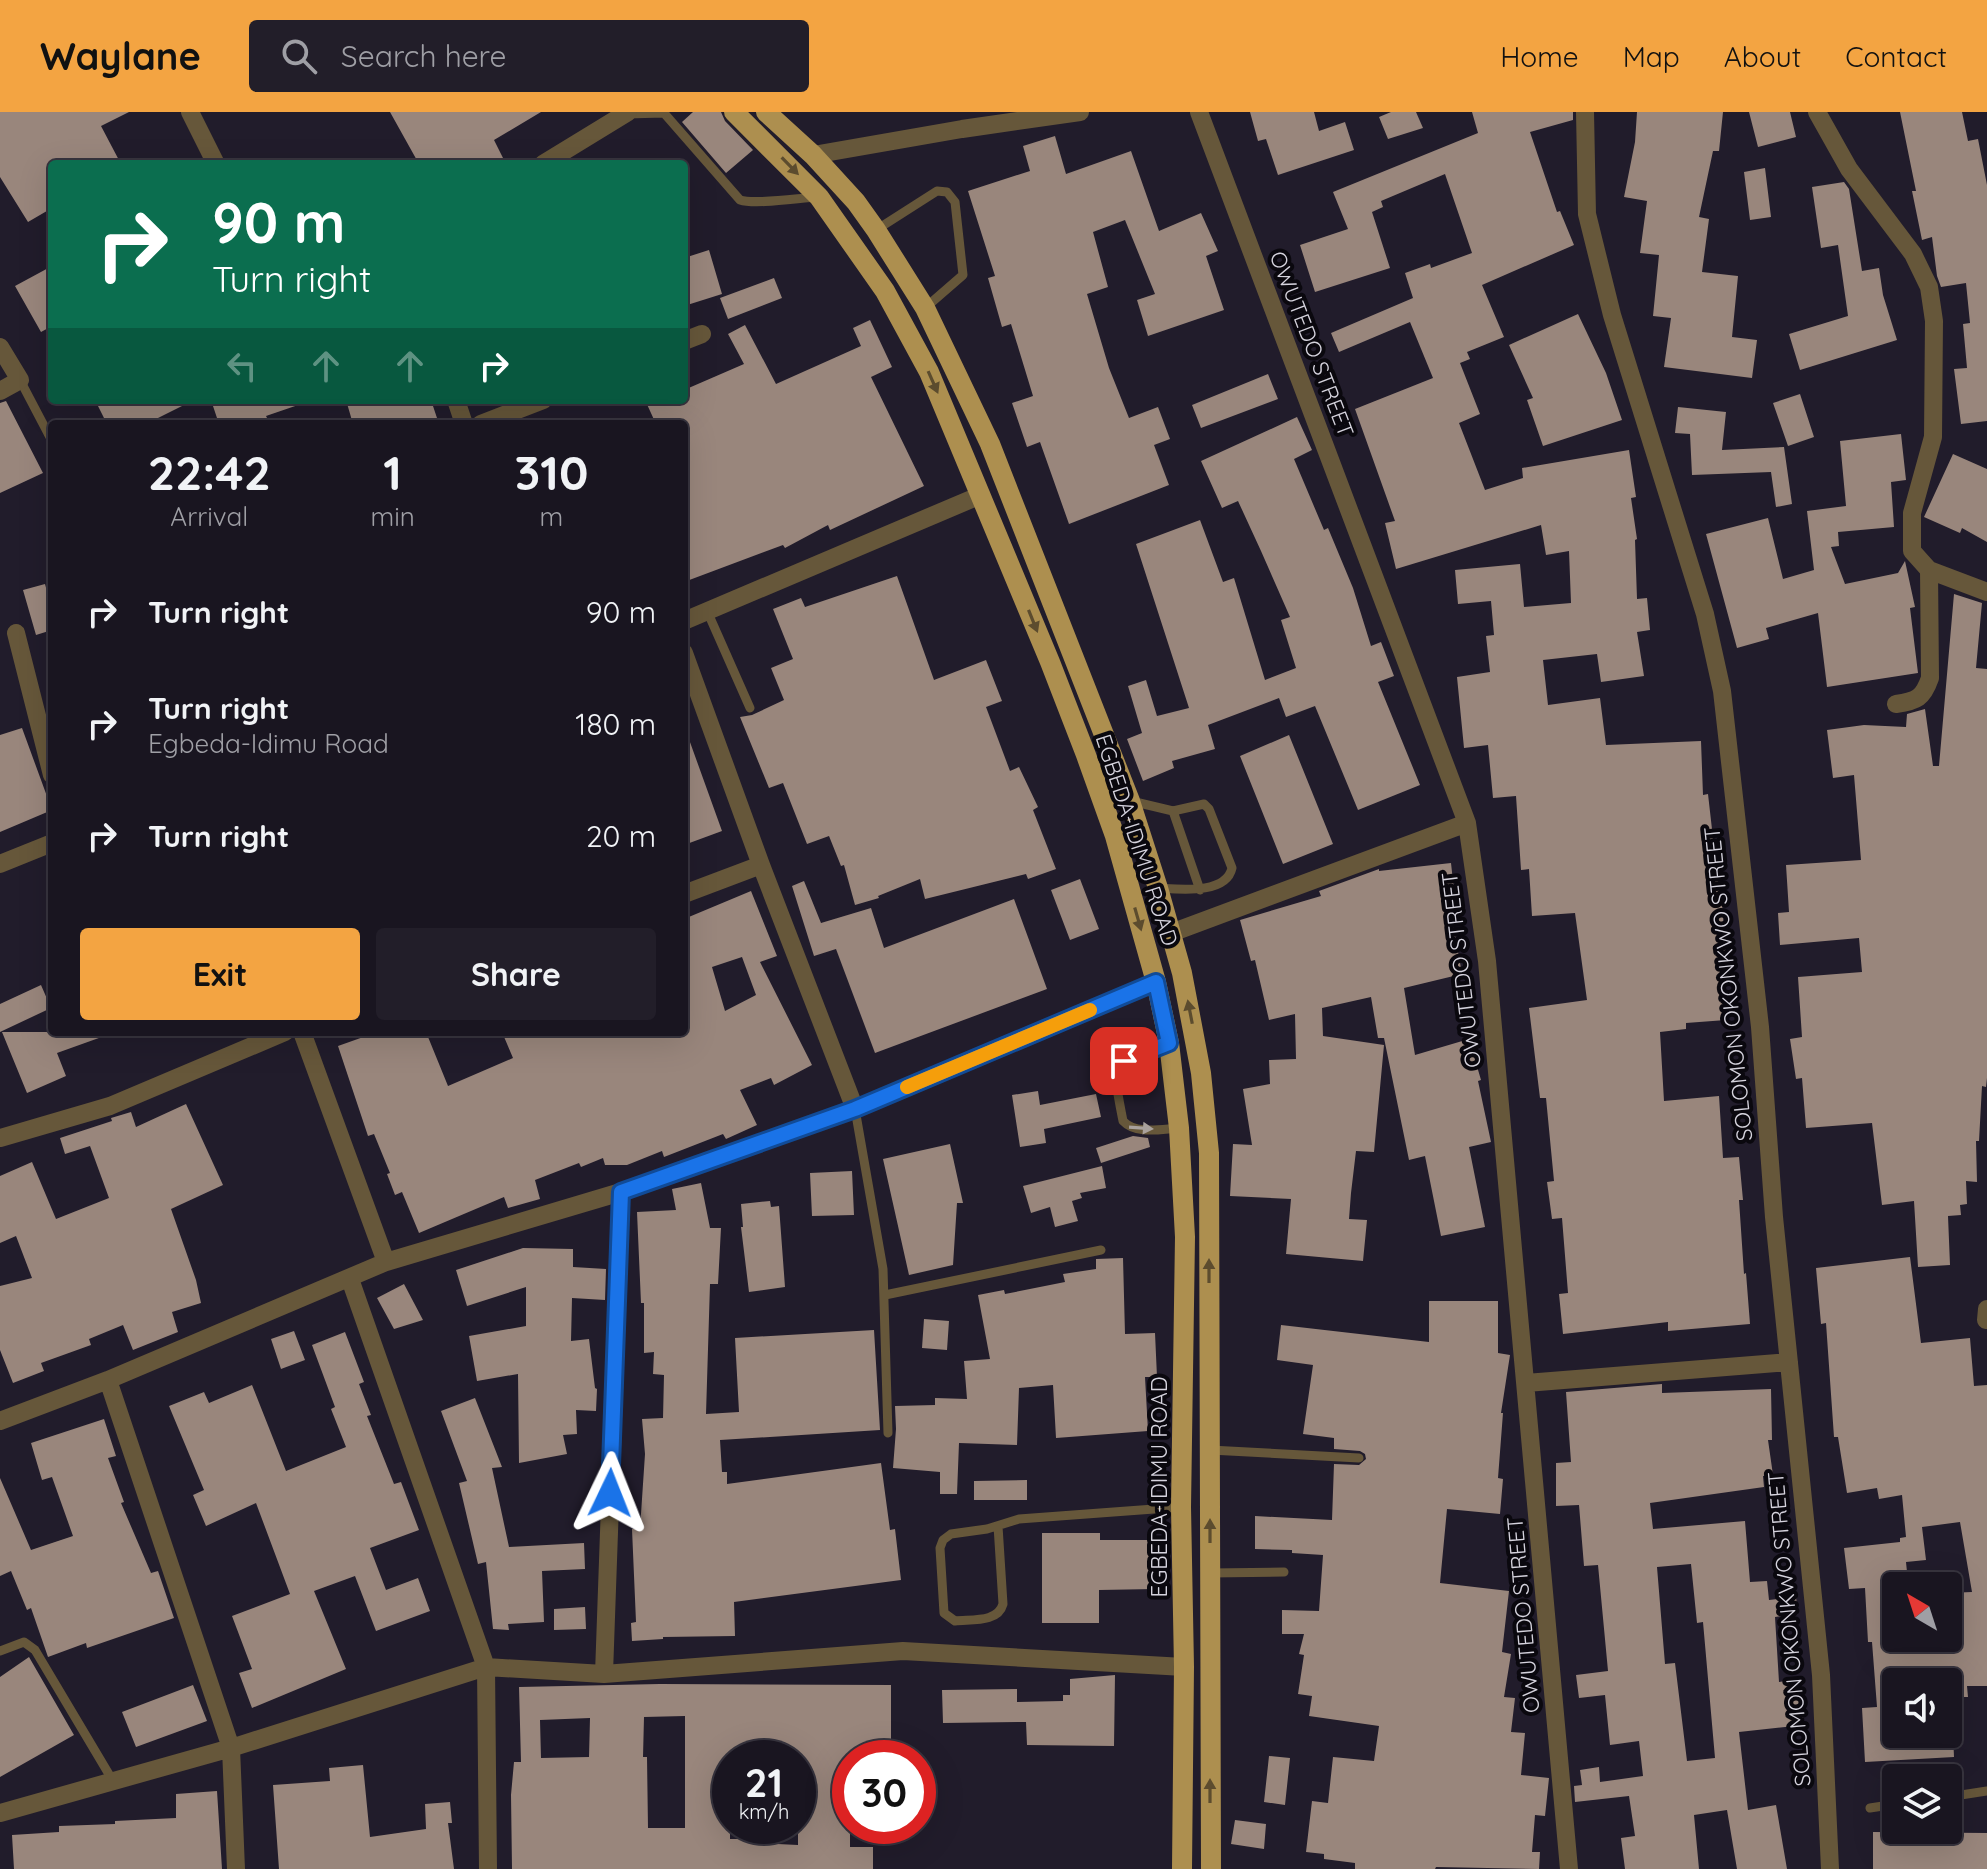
<!DOCTYPE html>
<html lang="en">
<head>
<meta charset="utf-8">
<style>
  body { margin:0; font-family:Quicksand,sans-serif; background:#221e29; color:#f1f3f6; height:100vh; display:flex; flex-direction:column; font-size:30px; white-space:nowrap }
  * { box-sizing:border-box; margin:0 }
  p { font-size:26px; color:#9f9fa5 }
  .icon { flex:none; width:44px; height:44px; fill:none; stroke:currentColor; stroke-width:2; stroke-linecap:round; stroke-linejoin:round }
  .map { position:relative; flex:1; overflow:hidden }
  .drawer { position:absolute; left:48px; top:308px; width:640px; height:616px; display:flex; flex-direction:column; background:#191520; border-radius:8px; box-shadow:0 8px 32px #0002,0 0 0 2px #37343e }
  .drawer>* { flex:none }
  .banner { position:absolute; left:48px; top:48px; width:640px; height:244px; border-radius:8px; box-shadow:0 8px 32px #0002,0 0 0 2px #37343e; background:#0b6e4f; color:#fff; overflow:hidden }
  .needle { width:52px; rotate:321deg }
  .tools { position:absolute; left:1882px; top:1460px; display:grid; gap:16px }
  .tools a { display:grid; place-items:center; width:80px; height:80px; border-radius:8px; background:#191520; box-shadow:0 8px 32px #0002,0 0 0 2px #37343e; font-size:40px }
  .speed { position:absolute; left:712px; top:1628px; display:flex; gap:16px; font-size:40px; font-weight:700; text-align:center }
  .speed>* { display:grid; place-content:center; width:104px; height:104px; border-radius:50%; background:#191520; box-shadow:0 8px 32px #0002,0 0 0 2px #37343e; line-height:1 }
  .speed small { font-size:20px; font-weight:400 }
  .speed .limit { border:12px solid #d22; background:#fff; color:#111 }
  .pin { position:absolute; display:grid; place-items:center; width:68px; height:68px; color:#fff; margin:-34px; border-radius:16px; box-shadow:0 4px 12px #0006 }
  .me { position:absolute; width:88px; margin:-44px; rotate:2deg; stroke-linejoin:round; filter:drop-shadow(0 0 6px #0008) }
  .turn { display:flex; align-items:center; gap:28px; height:168px; padding:0 32px; font-size:36px }
  .turn .icon { width:104px; height:104px; stroke-width:2.5 }
  .turn b { display:block; font-size:56px; line-height:68px }
  .lanes { display:flex; align-items:center; height:76px; padding:0 32px; background:#0003; justify-content:center; gap:40px; direction:ltr }
  .lanes .off { opacity:.35 }
  .eta { display:flex; justify-content:space-evenly; align-items:center; height:136px; text-align:center }
  .eta b { font-size:48px; font-weight:800; line-height:56px }
  .primary-button { display:flex; gap:16px; margin-top:auto; padding:16px 32px }
  .primary-button a { flex:1; height:92px; border-radius:8px; background:#f3a442; color:#111; font-size:32px; font-weight:800; line-height:92px; text-align:center }
  .primary-button a+a { background:#221e29; color:#f1f3f6 }
  ul { padding:0; list-style:none }
  li { display:flex; align-items:center; gap:24px; height:112px; padding:0 32px }
  li div { flex:1 }
  li b { display:block; font-size:30px }
  li em { font-style:normal }
  header { display:flex; align-items:center; gap:48px; box-sizing:border-box; height:112px; padding:0 40px; background:#f3a442; color:#111 }
  header strong { font-size:38px }
  nav { display:flex; gap:44px; margin-inline-start:auto; font-size:28px }
  .search { width:560px; height:72px; background:#221e29; display:flex; align-items:center; gap:20px; box-sizing:border-box; padding:0 28px; border-radius:8px; color:#9f9fa5; font-size:30px }
  .map>svg:first-child { display:block }
</style>
</head>
<body>
<header>
<strong>Waylane</strong>
<div class="search"><svg class="icon" aria-label="search" viewBox="0 0 24 24"><circle cx="10" cy="10" r="6"/><path d="M15 15l6 6"/></svg>Search here</div>
<nav><a>Home</a><a>Map</a><a>About</a><a>Contact</a></nav>
</header>
<div class="map">
<svg width="1987" height="1757" viewBox="0 0 1987 1757">
  <rect width="100%" height="100%" fill="#211c2b"/>
  <path fill="#99867c" fill-rule="evenodd" d="M0,0h129l-28,14 20,38h-69v44l-24,14 -28,-45z
    M390,0h151l-47,28 9,18 -11,6h-73z
    M693,0h28l4,9 28,29 -27,23 -44,-51z
    M1250,0h64l5,19 26,-9 9,28 -76,25 -12,-36 -8,2z
    M1391,0h25l7,16 -35,11 -9,-22z
    M1472,0h101v8l-43,12 27,80 3,-1 14,34 -92,40 22,52 -37,15 3,7 -10,4 20,51 -21,9 26,67 38,-12 -1,-10 107,-18 7,47 -5,1 6,41 -2,1 2,59 10,-1 3,32 -13,2 7,44 -43,6 -4,-28 -54,6 5,45 52,-7 6,47 95,-4 2,54 5,-1 11,97h2l6,77h-5l4,52 -40,3v6l-26,3 4,69 55,-5 4,62 16,-1 4,43h-4l5,74 2,-1 4,51 -82,7v-9l-105,12 -4,-40 9,-1 -6,-75 -10,1 -5,-37 7,-1 -8,-83h-6l-11,-90 58,-8 -12,-87 -43,3 -3,-47 -8,1 -5,-74 -23,2 -5,-53 -24,3 -7,-71 33,-5 -4,-36 8,-1 -3,-34 -33,3 -3,-34 65,-6 4,43 47,-4 -2,-52 -23,4 -5,-30 -145,44 -11,-46 10,-2 -40,-112 78,-31 -23,-56 -71,30 -8,-19 82,-35 -8,-25 25,-9 1,4 41,-15 -27,-79 -64,27 2,6 -11,5 18,56 -75,24 -15,-47 48,-16 -15,-37 145,-59z
    M1637,0h86l-4,39h-6l-14,66 10,2 -7,53 36,4 -6,61 25,3 -5,38 -88,-11 7,-49 -18,-2 6,-61 -19,-2 7,-52 -23,-4 11,-55z
    M1749,0h41l6,25 -38,10z
    M1900,0h62l6,29 10,-2 9,46v236l-26,3 -7,-55 13,-1 -4,-44 7,-1 -4,-40 -25,4 -4,-11 -5,-39 -10,3 -10,-49h4z
    M1055,24l11,38 65,-23 28,80 42,-18 17,38 -12,5 18,54 -76,26 -11,-36 18,-6 -30,-74 -32,12 15,55 -21,7 22,74 20,50 29,-11 12,32 -16,6 15,40 -100,39 -29,-82 -13,5 -15,-44 21,-7 -22,-72 -9,3 -14,-49 7,-2 -27,-85 62,-20 -7,-25z
    M1765,56l6,49 -21,3 -6,-48z
    M1844,70l5,7 13,82 17,-3 4,27 14,45 -97,30 -11,-36 59,-18 -10,-71 -17,3 -9,-61z
    M709,138l13,44 -38,12v-48z
    M52,154v60l-11,6 -26,-46z
    M774,166l8,20 -54,21 -8,-21z
    M1578,202l28,59 16,47 -79,26 -16,-46 6,-2 -24,-53z
    M870,208l22,47 -21,10 53,109 -94,44 -2,-5 -43,23 -2,-3 -99,37v-158h-28l-11,-24h39v-10l60,-26 -16,-30 17,-9 31,59 85,-38 -8,-18z
    M1268,262l10,25 -77,29 -9,-23z
    M1800,282l14,43 -26,9 -15,-43z
    M95,288h99l-48,24h-39z
    M211,288h92l1,3 -38,13 4,8h-51z
    M346,288h85l8,24h-86z
    M6,289l37,72 -43,20v-90z
    M1678,295l48,5 -4,38 62,-3 8,57 -16,3 -5,-35 -79,3 -2,-41 -15,-1z
    M1297,305l15,33 -18,9 30,71 4,-2 25,60 18,58 10,-4 13,34 -16,6 42,103 -62,25 -43,-104 -29,11 -7,-19 -71,27 7,24 -43,12 2,7 -31,13 -16,-42 15,-6 -14,-47 18,-6 11,36 32,-8 -53,-164 64,-24 23,62 11,-4 31,102 31,-12 -15,-48 9,-3 -29,-66 -23,-50 -16,7 -21,-47z
    M1901,322l5,46 -15,2 3,45 -56,5 1,14 -8,1 14,37 53,-11 7,-12 10,46 -5,1 8,65 -91,14 -9,-74 -52,15 3,11 -32,9 -31,-114 62,-16 15,61 31,-9 -7,-59 39,-5 -6,-65z
    M1953,342l34,15v73l-25,-14 -2,5 -36,-16z
    M897,464l37,104 52,-20 16,41 -16,6 24,64 9,-4 19,40 -5,3 23,59 -28,10 -2,-5 -101,25 -5,-20 -42,17 1,2 -24,7 -11,-40 -3,1 -12,-30 -22,8 -24,-61 -14,5 -29,-71 12,-2 32,-15 -13,-32 22,-9 -20,-50 28,-11 4,9z
    M45,472l7,26v20l-16,5 -13,-45z
    M1954,482l28,9 -6,65 11,1v409l-1,9 -4,-1 -3,55h-3l1,41 -11,-1 1,23 -7,1 1,10 -13,1 2,49 -32,2 -4,-66 -32,4 -10,-82 -66,5 -4,-50 -6,1 -6,-40 12,-2 -4,-60 64,-5 -3,-34 -79,7 -2,-32 11,-1 -3,-47 75,-5 -7,-85 -21,3 -6,-48 37,-5 42,2 1,-13 18,-5 8,57h6z
    M22,616l30,82 -52,22v-97z
    M684,619h2l36,100 -38,14z
    M1289,623l44,109 -50,20 -43,-108z
    M1451,751l6,54 -5,1 10,56 -58,14 11,67 54,-16 12,41 -3,1 13,61 -22,5 16,80 -44,9 -16,-80 -16,4 -25,-122h-6l-7,-41 -49,11 1,28 61,9 -10,107 -18,-1 -5,42 -2,26 18,1 -4,41 -77,-7 5,-55 -61,-3 3,-52 19,1 -9,-56 27,-5 -1,-24 27,-1 -1,-45 -26,6 -14,-60 -4,1 -11,-41 81,-24 -2,-5 60,-22v2z
    M1080,767l19,50 -29,11 -19,-50z
    M804,769l17,42 50,-15 13,40 130,-49 33,90 -172,64 -39,-104 -22,7 -22,-70z
    M751,779l26,65 -17,6 52,103 -38,20 -3,-7 -31,12 17,35 -31,14 -3,-5 -59,23 -2,-6 -35,14h-22l-2,-7 -22,9 -2,-4 -44,17 5,19 -32,9 -4,-11 -85,36 -17,-41 -7,3 -8,-21 3,-1 -16,-39 -6,2 -30,-90 31,-11 -1,-3h21l2,6 16,-6h19l22,54 65,-28 -11,-26h182v-113zM742,845l14,38 -31,16 -13,-44z
    M41,873l10,23 -51,24v-28z
    M2,920h108v2l-53,19 9,23 -39,17z
    M1038,979l2,14 56,-11 5,23 -57,12 2,14 -26,4 -8,-52z
    M186,992l37,81 -52,24 25,71 5,23 -29,9 6,20 -45,18 -10,-25 -34,14 2,6 -50,18 3,8 -31,12 -13,-33v-64l32,-8 -16,-42 -16,7v-67l32,-14 24,57 53,-21 -19,-52 -25,8 -5,-16 52,-17 -1,-3 20,-6 5,15z
    M1133,1024l15,2 2,9 -49,16 -5,-15z
    M950,1032l13,59h-6l-4,62 -44,10 -26,-116z
    M1102,1054l4,22 -26,5 2,5 -10,3 6,20 -23,6 -5,-20 -19,6 -8,-27z
    M852,1059l2,44 -42,1 -2,-43z
    M701,1071l9,45h11l-3,56h-8l-4,130 33,-2 -4,-74 139,-8 6,100 -160,10 2,32h5v12l154,-21 9,67 5,-1 6,51 -167,22 1,34 -72,1v2l-31,2 -1,-18 5,-1 -4,-93h8l5,-75 -3,-35 21,-1 1,-43 -11,-1 1,-22 -10,1v-50h-3l-4,-91 39,-2 -4,-21z
    M770,1089l1,6 8,-1 6,81 -36,5 -8,-65h2l-2,-23z
    M523,1136l50,1v18l33,2 -1,31 -33,-2 -1,43 18,-2 6,49 2,1 -1,22 -20,-1 1,24 -14,1 4,19 -48,9 -1,-89 -41,7 -8,-45 57,-10v-39l-59,19 -11,-36z
    M1910,1145l11,86 49,-5 4,48 13,-1v301h-20l1,11h-20v-15h-52v52h57l1,23 -89,5 -3,-54 15,-1 -5,-65h-4l-3,-54 -16,1 -5,-41 56,-6v-4l6,-1 -4,-42 -23,4 -2,-11 -30,5 -9,-56h-4l-8,-114 -5,1 -5,-56zM1960,1410l12,70 -24,1v45h-52v-54l12,-2 -2,-20 20,-2 -4,-33z
    M1123,1146l2,76 30,-1 2,44h-12l3,54 -92,7 -3,-53 -34,3 -2,57 -58,-2 -2,51h-17v-22l-47,-4 3,-39 -1,-23 40,-1v-7l32,1 -3,-38 26,-2 -12,-64 26,-5 1,4 60,-12 -2,-8 33,-5v-10z
    M404,1172l19,36 -29,9 -17,-31z
    M1429,1189h69v52l12,2 -9,58h2l-5,65 5,1 -3,35 -53,-5 -7,74 69,8 -7,61 9,2 -7,43 11,1 -4,34 14,1 -4,42 28,3 -4,38 -10,-1 -3,37h8l-1,17 -103,-2 -1,2h-80v-6l-31,-4v-5l-18,-2 6,-51 16,2 5,-46 41,4 5,-35 -70,-10 3,-20 -14,-2 6,-39 -5,-1 5,-20h-22v-24l37,1 4,-56 -31,-2v-3l-37,-1v-33l77,4 2,-56 25,1 7,-6 -1,-5 -5,-3 -26,-2v-11l-31,-4 10,-69 -36,-5 4,-35 148,17z
    M924,1207l25,2 -2,29 -25,-2z
    M294,1219l11,29 -24,9 -10,-30z
    M345,1220l19,50 -5,2 12,31 -4,1 27,68 7,-2 18,48 -49,18 16,42 32,-12 12,33 -54,20 -21,-55 -41,15 32,78 -94,39 -13,-35 13,-4 -20,-53 58,-22 -34,-91 -50,23 -13,-31 11,-5 -35,-84 35,-14 5,11 43,-18 34,86 60,-24 -15,-38 4,-2 -23,-62z
    M1662,1272v9l109,-4 1,51h-4l5,35 -10,1 1,11 -114,16 3,26 92,-8 5,61 17,-1 2,19 27,-3 2,17 -23,3 4,65 20,-3 5,46 -65,7 9,78 28,-5 11,64h-50l-10,-59 -33,5 5,54h-74l-4,-31 14,-2 -6,-40 -54,6 -1,-16 8,-1 -2,-15 19,-3 1,15 43,-6 -4,-35 -29,4 -5,-50 -26,3 -3,-23 32,-4 -10,-106 -14,1 -5,-61 -23,1v-43l15,-1 -5,-70zM1691,1452l6,59 6,-1 12,136 -28,3 -12,-98 -10,1 -8,-97z
    M475,1286l27,69 -10,1 17,79 75,-4 1,26 -43,2 2,51 -36,2 1,6 -16,-1 -7,-67 -8,2 -19,-81 8,-2 -26,-70z
    M104,1307l12,37 -8,2 16,44 -3,1 30,70 7,-2 16,47 -87,30 -1,-5 -38,14 -17,-49 -4,2 -16,-39 -11,5v-98l31,72 42,-14 -21,-59 -10,3 -11,-37z
    M1027,1368v20h-53v-19z
    M1042,1421h58v7h55v49l-56,1v33h-57z
    M585,1495l1,22 -32,1v-21z
    M29,1545l45,78 -74,42v-100z
    M1115,1563l-1,71 -87,-1 -1,-23 -83,1 -1,-33 75,-1v13l46,-1v-6h7v-16z
    M660,1572l231,1v73h-41v89h23v22h-361l-1,-74 3,-33h7l-2,-75zM685,1604v112h-37l-1,-71h-4l1,-40zM590,1606l-1,39 -48,1 -1,-38zM730,1646h68v87l-39,-2v-4h-29z
    M193,1573l14,36 -71,26 -14,-35z
    M1269,1644l21,2 -5,47 -21,-3z
    M363,1653l7,72 56,-8 -1,-25 25,-2 2,21h-4l6,46h-175l-6,-84 57,-4 -1,-13z
    M217,1679l5,78h-208l-2,-34 47,-3v-6l56,-2v-3l61,-3v-24z
    M1235,1708l31,4 -2,25 -33,-5z
    M1873,1720l114,1v36h-114z"/>
  <g fill="none" stroke-linecap="round" stroke-linejoin="round">
    <path stroke="#66573a" stroke-width="9" d="M626,2l38,-1 76,87c15,5 59,-2 78,-3
      M876,118l61,-39 10,1 8,10 8,73 -38,33
      M20,268l32,61
      M708,501l42,95
      M1131,689l42,10 31,-7 5,5 23,59c-6,27 -53,21 -74,20
      M1173,699l27,79
      M1169,931c-60,24 -58,15 -46,78 13,14 38,8 56,7
      M855,997l28,160 5,164
      M885,1183l216,-45
      M1210,1338l149,8
      M998,1414l5,78c-5,19 -32,15 -48,17l-11,-8 -4,-65 3,-8 8,-6 36,-5 32,-10 162,-12
      M1210,1461l74,-1
      M0,1539l24,-9 11,8 78,131
      M1948,1685l39,-6
      M1870,1696l26,-4"/>
    <path stroke="#66573a" stroke-width="18" d="M190,0l26,52
      M1199,0l268,711 20,138 82,908
      M1585,0l2,102 25,101 93,299 17,77 38,336 14,190 47,458 9,194
      M1817,0l32,57 64,85 16,33 5,34 -1,116 -21,76v38l17,19 58,22
      M813,43l149,-26 118,-17
      M543,52l85,-52
      M684,229l18,-7
      M0,235l20,33 -20,11
      M456,288l8,24
      M481,312l62,-24
      M684,509l297,-126
      M16,521l36,142
      M684,541l77,212 94,244
      M1896,592c21,-3 27,-6 34,-26l-1,-108
      M0,752l52,-21
      M684,782l77,-29
      M1171,821l296,-110
      M302,920l84,230
      M0,1026l110,-32 175,-74
      M350,1167l136,388 2,202
      M1986,1208l1,-11
      M108,1268l123,368 5,121
      M1526,1271l263,-21
      M0,1309l108,-41 278,-118 235,-70 234,-83 301,-127
      M604,1562l17,-482
      M0,1701l231,-65 255,-81 118,7 299,-23 281,16"/>
    <path stroke="#ad8f4f" stroke-width="20" d="M734,0l85,85 66,94 44,81 121,290 36,93 29,81 41,146 13,61 10,85 6,109 -4,270 3,160 -2,202
      M766,0l47,43 43,47 20,28 49,78 65,136 140,357 28,87 24,85 19,100 8,80 2,716"/>
  </g>
  <defs><path id="oneway-solid" d="M-6-.8H1V-3.2L6.5 0L1 3.2V.8H-6Z" transform="scale(2)"/></defs>
  <g fill="#5c4c2e">
    <use href="#oneway-solid" transform="translate(790 54) rotate(46)"/>
    <use href="#oneway-solid" transform="translate(933 270) rotate(66)"/>
    <use href="#oneway-solid" transform="translate(1033 509) rotate(68)"/>
    <use href="#oneway-solid" transform="translate(1138 807) rotate(74)"/>
    <use href="#oneway-solid" transform="translate(1190 900) rotate(-101)"/>
    <use href="#oneway-solid" transform="translate(1209 1159) rotate(-90)"/>
    <use href="#oneway-solid" transform="translate(1210 1419) rotate(-90)"/>
    <use href="#oneway-solid" transform="translate(1210 1679) rotate(-90)"/>
  </g>
  <use fill="#a9a19c" href="#oneway-solid" transform="translate(1141 1016) rotate(4)"/>
  <g fill="none" stroke-linecap="round" stroke-linejoin="round">
    <defs>
      <path id="route" d="M610,1381l11,-301 234,-83 301,-127 13,61 -45,18"/>
    </defs>
    <use href="#route" stroke="#114b97" stroke-width="20"/>
    <use href="#route" stroke="#1a73e8" stroke-width="14"/>
    <path stroke="#f59e0b" stroke-width="14" d="M907,975l183,-77"/>
  </g>
  <g text-anchor="middle" dominant-baseline="central" stroke-width="8" stroke-linejoin="round" paint-order="stroke">
    <g font-size="22" fill="#d5d3dd" stroke="#0a080e">
      <text transform="translate(1312 232) rotate(69)">OWUTEDO STREET</text>
      <text transform="translate(1137 728) rotate(72)">EGBEDA-IDIMU ROAD</text>
      <text transform="translate(1461 858) rotate(-97)">OWUTEDO STREET</text>
      <text transform="translate(1728 872) rotate(-96)">SOLOMON OKONKWO STREET</text>
      <text transform="translate(1159 1375) rotate(-90)">EGBEDA-IDIMU ROAD</text>
      <text transform="translate(1523 1503) rotate(-95)">OWUTEDO STREET</text>
      <text transform="translate(1789 1517) rotate(-95)">SOLOMON OKONKWO STREET</text>
    </g>
  </g>
</svg>
<div class="tools">
<a><svg class="needle" viewBox="-14 -14 28 28"><path d="M0-13l5 13h-10z" fill="#e53935"/><path d="M0 13l5-13h-10z" fill="#9f9fa5"/></svg></a>
<a><svg class="icon" aria-label="sound" viewBox="0 0 24 24"><path d="M4 9h4l5-4v14l-5-4H4zM17 9q2 3 0 6"/></svg></a>
<a><svg class="icon" aria-label="layers" viewBox="0 0 24 24"><path d="M12 4l9 5-9 5-9-5zM3 14l9 5 9-5"/></svg></a>
</div>
<div class="speed"><div>21<small>km/h</small></div><div class="limit">30</div></div>
<div class="pin" style="left:1124px;top:949px;background:#d93025"><svg class="icon" aria-label="arrive" viewBox="0 0 24 24"><path d="M6 21V4h12l-3 4 3 4H6"/></svg></div>
<svg class="me" style="left:610px;top:1381px" viewBox="-20 -20 40 40"><path d="M0-17L14 15 0 8-14 15z" fill="#1a73e8" stroke="#fff" stroke-width="4"/></svg>
<div class="banner">
<div class="turn"><svg class="icon" aria-label="right" viewBox="0 0 24 24"><path d="M7 20v-9h11M14 6l5 5-5 5"/></svg><div><b>90 m</b>Turn right</div></div>
<div class="lanes"><svg class="icon off" aria-label="left" viewBox="0 0 24 24"><path d="M17 20v-9H6M10 6l-5 5 5 5"/></svg><svg class="icon off" aria-label="ahead" viewBox="0 0 24 24"><path d="M12 20V5M6 11l6-6 6 6"/></svg><svg class="icon off" aria-label="ahead" viewBox="0 0 24 24"><path d="M12 20V5M6 11l6-6 6 6"/></svg><svg class="icon" aria-label="right" viewBox="0 0 24 24"><path d="M7 20v-9h11M14 6l5 5-5 5"/></svg></div>
</div>
<section class="drawer">
<div class="eta">
<div><b>22:42</b><p>Arrival</p></div>
<div><b>1</b><p>min</p></div>
<div><b>310</b><p>m</p></div>
</div>
<ul>
<li><svg class="icon" aria-label="right" viewBox="0 0 24 24"><path d="M7 20v-9h11M14 6l5 5-5 5"/></svg><div><b>Turn right</b></div><em>90 m</em></li>
<li><svg class="icon" aria-label="right" viewBox="0 0 24 24"><path d="M7 20v-9h11M14 6l5 5-5 5"/></svg><div><b>Turn right</b><p>Egbeda-Idimu Road</p></div><em>180 m</em></li>
<li><svg class="icon" aria-label="right" viewBox="0 0 24 24"><path d="M7 20v-9h11M14 6l5 5-5 5"/></svg><div><b>Turn right</b></div><em>20 m</em></li>
</ul>
<div class="primary-button"><a>Exit</a><a>Share</a></div>
</section>
</div>
</body>
</html>
